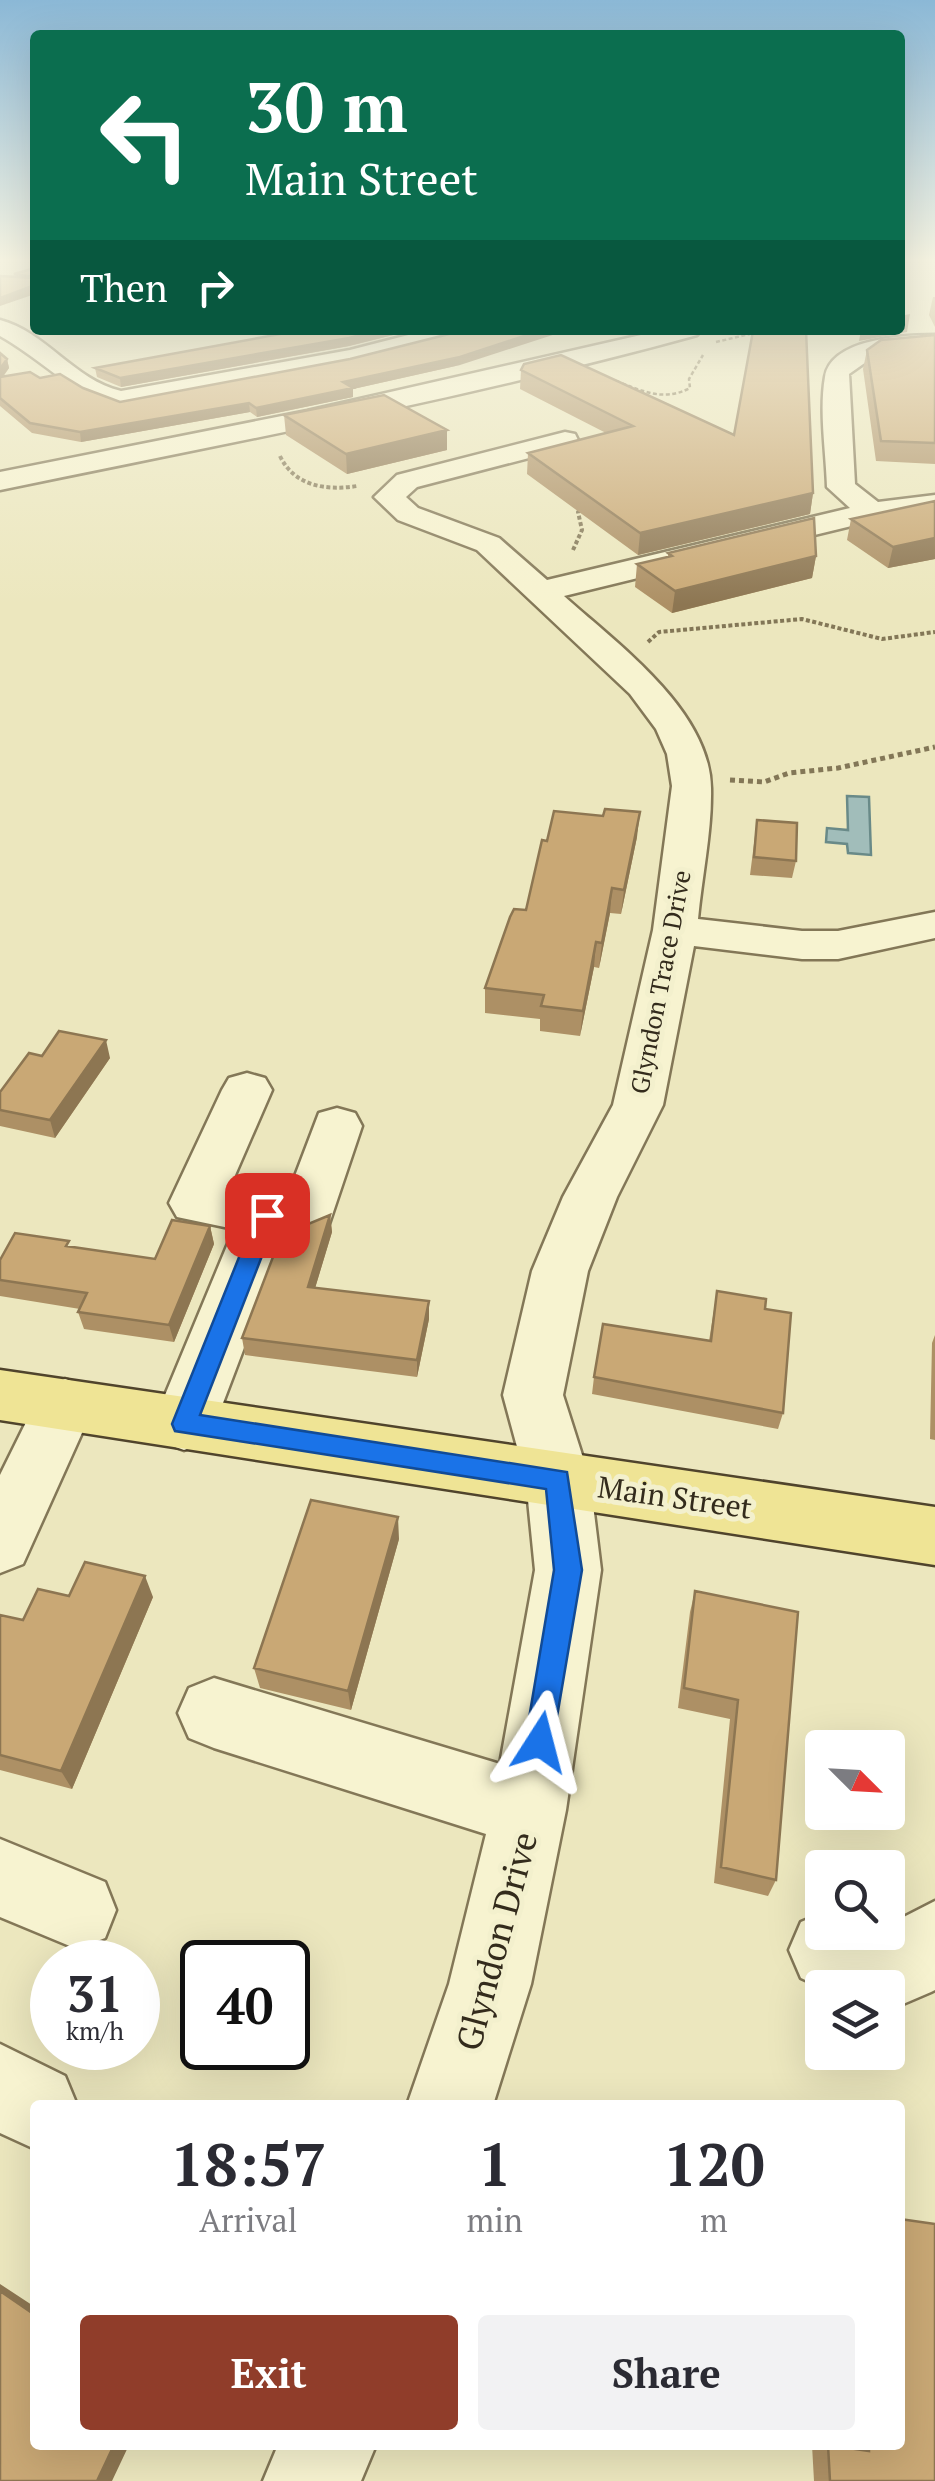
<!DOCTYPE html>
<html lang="en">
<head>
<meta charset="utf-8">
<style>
  body { margin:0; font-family:"PT Serif",serif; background:#f2f2f3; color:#2b2b33; height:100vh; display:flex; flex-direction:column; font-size:38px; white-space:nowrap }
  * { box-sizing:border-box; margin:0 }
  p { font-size:32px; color:#7c7c81 }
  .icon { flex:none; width:55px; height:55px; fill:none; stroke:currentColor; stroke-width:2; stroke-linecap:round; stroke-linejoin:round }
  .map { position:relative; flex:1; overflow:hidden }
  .sheet { position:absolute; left:30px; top:2100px; width:875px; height:350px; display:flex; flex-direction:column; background:#fff; border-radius:10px; box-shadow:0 10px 40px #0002 }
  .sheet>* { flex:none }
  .top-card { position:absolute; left:30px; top:30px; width:875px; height:305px; border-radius:10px; box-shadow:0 10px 40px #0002; background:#0b6e4f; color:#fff; overflow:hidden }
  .needle { width:65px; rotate:114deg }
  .tools { position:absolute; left:805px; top:1730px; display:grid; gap:20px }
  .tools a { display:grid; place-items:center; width:100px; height:100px; border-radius:10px; background:#fff; box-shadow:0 10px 40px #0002; font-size:50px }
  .speed { position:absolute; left:30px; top:1940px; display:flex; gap:20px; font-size:50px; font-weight:700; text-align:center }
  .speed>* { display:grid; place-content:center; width:130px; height:130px; border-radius:50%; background:#fff; box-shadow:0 10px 40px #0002; line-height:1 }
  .speed small { font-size:25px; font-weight:400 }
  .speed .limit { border:5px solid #111; border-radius:15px; background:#fff; color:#111 }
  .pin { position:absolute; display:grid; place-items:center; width:85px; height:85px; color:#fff; margin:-42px; border-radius:20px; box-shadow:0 5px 15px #0006 }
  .me { position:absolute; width:110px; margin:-55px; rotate:9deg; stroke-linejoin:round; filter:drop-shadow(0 0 8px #0008) }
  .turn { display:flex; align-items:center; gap:35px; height:210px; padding:0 50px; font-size:45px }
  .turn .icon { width:130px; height:130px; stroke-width:2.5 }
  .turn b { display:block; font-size:70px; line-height:85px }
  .then { display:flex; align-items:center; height:95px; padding:0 50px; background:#0003; gap:20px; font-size:38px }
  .eta { display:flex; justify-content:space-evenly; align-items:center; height:170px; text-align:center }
  .eta b { font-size:60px; font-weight:800; line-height:70px }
  .primary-button { display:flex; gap:20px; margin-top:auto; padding:20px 50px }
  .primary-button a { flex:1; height:115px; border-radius:10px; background:#903d2a; color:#fff; font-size:40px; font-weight:800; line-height:115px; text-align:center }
  .primary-button a+a { background:#f2f2f3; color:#2b2b33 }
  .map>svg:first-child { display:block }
</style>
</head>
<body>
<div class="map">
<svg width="935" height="2481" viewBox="0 0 935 2481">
  <rect width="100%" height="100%" fill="#ece7be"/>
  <path fill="#a1bdba" stroke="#698a88" stroke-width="2.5" d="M847,796l22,1 2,58 -23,-2 -1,-9 -21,-2 1,-14 21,2z"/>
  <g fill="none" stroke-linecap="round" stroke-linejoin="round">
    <defs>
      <path id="minor" d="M0,320c46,12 74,60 121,71l229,-41 78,-20h40l-4,5 -114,29 -229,43c-53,-14 -76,-46 -121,-71z
        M663,330h38l-4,5c-229,63 -464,107 -697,155v-18l307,-61z
        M935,335v14l-59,6 -27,19 6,110 23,18 57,-7v18l-63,8 -308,75c52,47 146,114 147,192 1,43 -9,88 -13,131l104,12h36l97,-19v26l-97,21h-36l-108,-13 -31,159 -46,92 -29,74 -25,124 27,85 11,90 -35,240 -35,174 -38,121h-86l42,-121 37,-150 -272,-86 -25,-10 -11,-25 11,-25 25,-10 286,86 35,-194 -9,-90 -23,-85 29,-124 31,-74 50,-92 40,-175 19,-144 -5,-32 -11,-25 -26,-35 -153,-144 -79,-30 -24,-23 23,-22 168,-43 10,2 3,6 -3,6 -158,41 -11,10 12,11 81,30 48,42 303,-72 -23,-21c-1,-35 -8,-76 -2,-110 6,-39 80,-42 110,-42z
        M247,1073l18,5 7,12 -43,99 58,8 32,-84 18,-5 18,5 7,13 -36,107 -19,6 -21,-2 -71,187 -9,18 -22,8 -22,-8 -9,-18 81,-195 -57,-12 -8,-14 53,-113 7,-12z
        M65,1379l21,7 9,18 -72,160 -23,9v-98l44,-89z
        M0,1839l105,43 11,28 -11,28 -28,11 -77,-32z
        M935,1901v89l-4,2 -28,12 -15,-3v-13h-65l-22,-10 -12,-28 12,-28 21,-9v19h66v-11l6,1z
        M0,2044l65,32 12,29h-42v44l-35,-16z
        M278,2445h98l-15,36h-98z"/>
      <path id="major" d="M0,1370l935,137v58l-935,-145z"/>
    </defs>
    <use href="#minor" stroke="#837757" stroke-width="5"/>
    <use href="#major" stroke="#50442c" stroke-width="5"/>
    <path stroke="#837757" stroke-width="2.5" stroke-dasharray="4 2.5" stroke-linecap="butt" d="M716,342l51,-12
      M616,381c27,10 47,21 74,7l-1,-9 14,-24"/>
    <path stroke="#837757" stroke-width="4" stroke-dasharray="4 2.5" stroke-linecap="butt" d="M280,456c14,30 46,35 77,30
      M573,550l9,-20 -4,-18 5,-4
      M648,642l11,-10 143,-13 80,20 53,-7"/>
    <path stroke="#837757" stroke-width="5" stroke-dasharray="5 4" stroke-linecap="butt" d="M730,780l34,2 25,-9 49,-5 97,-21"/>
    <use href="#minor" fill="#f7f3d0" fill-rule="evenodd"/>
    <use href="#major" fill="#efe495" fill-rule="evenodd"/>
  </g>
  <path fill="#ad9065" d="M933,297h2v30l-6,-12z
    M302,330h111l-64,16 -228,41 -24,-10 -2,-9z
    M935,335v129l-59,-3 -13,-92 4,-19z
    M0,353l7,6 2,9 -6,9 37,1 43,10 37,14 340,-37 -107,24v8l-96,20 -7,-5 -169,30 -49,-9 -32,-27z
    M521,370l292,123 -3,21 -172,41 -111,-81 1,-21 78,-20 -86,-44z
    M284,415l163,35 -100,24 -61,-39z
    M935,501v58l-47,9 -41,-28 4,-21z
    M668,553l148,3 -4,22 -140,35 -37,-26 2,-23 31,-7z
    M757,820l39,41 -4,17 -42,-3z
    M637,837l-16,77 -11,-1 -11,55 -5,-1 -14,69 -40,-5v-12l-55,-6v-25l41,-78z
    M42,1056l68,2 -55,80 -55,-12v-34z
    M330,1215l2,17 -17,56 114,13v18l-12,58 -172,-22 -3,-17 64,-113z
    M210,1226l4,18 -40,98 -90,-13 -6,-17 2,-3 -80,-13v-36l71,-13 84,12z
    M717,1291l48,18 18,104 -5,16 -186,-35 2,-17 115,-36z
    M935,1335v105l-5,-1 2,-96z
    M399,1539l-48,171 -91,-22 -6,-20z
    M695,1591l103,21 -22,268 -8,16 -54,-13 16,-164 -52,-11 12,-96z
    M69,1596l84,1 -81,192 -72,-19v-155l23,5z
    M812,2445l40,3 -1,-3h49l35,36h-121z"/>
  <path fill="#8d7652" d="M35,285v9l-35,12v-8z
    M910,314l-3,18 -48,9 2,-11h39v-14z
    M379,330h34l-64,16 -228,41 -1,-9z
    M542,330h26l-108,35 -107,24v8l-96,20 -1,-9 87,-26z
    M7,359l2,9 -9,12v-11z
    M249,403l1,9 -169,30 -1,-10z
    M447,430v20l-100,24 -1,-20z
    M813,493l-3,21 -172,41 2,-22z
    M935,538v21l-47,9 5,-21z
    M816,556l-4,22 -140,35 3,-22z
    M640,812l-3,25 -16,77 3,-24z
    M612,888l-2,25 -11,55 3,-25z
    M596,942l-2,25 -14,69 3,-25z
    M106,1040l4,18 -55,80 -5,-18z
    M330,1215l2,17 -22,73 -2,-18z
    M210,1226l4,18 -40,98 -5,-17z
    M429,1301v18l-12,58v-17z
    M398,1517l1,22 -48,171 -3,-19z
    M145,1576l8,21 -81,192 -11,-18z
    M0,2284l35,23v8l-35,-24z
    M114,2445h15l-17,36h-15z"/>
  <path fill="#c9a875" stroke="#8d7652" stroke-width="2.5" d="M35,268v9l-21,-3z
    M0,276l35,2v7l-35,13z
    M302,330h77l-30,8 -229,40 -25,-10z
    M465,330h77l-82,27 -117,25 10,6 -97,20 -7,-5 -169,29 -50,-9 -30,-25v-21l30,-5 10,6 20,-4 23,14 37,14 230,-43z
    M759,330h47l7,163 -173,40 -112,-80 105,-27 -112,-56 3,-6 37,-9 173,80 19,-104z
    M935,335v108l-54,-2 -14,-91 14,-10z
    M0,353l7,6 -7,10z
    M384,395l63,35 -101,24 -62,-39z
    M935,501v37l-42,9 -42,-28z
    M814,518l2,38 -141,35 -38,-27 35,-8 -4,-3z
    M605,809l35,3 -16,78 -12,-2 -10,55 -6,-1 -13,69 -42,-5 3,-11 -59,-7 25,-71 4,-8 12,1 16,-70 5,1 7,-30 49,5z
    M757,820l40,3 -1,38 -42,-4z
    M59,1031l47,9 -56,80 -50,-10v-18l29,-39 13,3z
    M330,1215l-22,72 121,14 -12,59 -175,-22 44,-115 20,2z
    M172,1220l38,6 -41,99 -91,-13 9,-19 -87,-13v-20l15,-27 54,8 -3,5 89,13z
    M717,1291l49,8 -1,10 26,4 -8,100 -189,-36 9,-53 108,17z
    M311,1500l87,17 -50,174 -94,-23z
    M85,1562l60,14 -84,195 -61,-16v-140l23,5 15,-31 31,7z
    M695,1591l103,21 -22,268 -55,-13 17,-167 -54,-12z
    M900,2219l35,5v257h-105l-2,-36 41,6v-6h31z
    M0,2291l35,24v130h79l-17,36h-97z"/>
  <linearGradient id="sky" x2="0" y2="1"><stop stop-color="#8bb8d6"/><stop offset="0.43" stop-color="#f6f4e2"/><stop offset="1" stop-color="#f6f4e2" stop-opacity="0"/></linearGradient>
  <rect width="935" height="605" fill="url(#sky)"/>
  <path fill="#1a73e8" stroke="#114b97" stroke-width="2.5" d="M267,1207l11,8 -78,200 367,57 15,98 -31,182 -11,4 -10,-4 -5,-10 29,-172 -8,-81 -371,-58 -3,-7 84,-209z"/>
  <g text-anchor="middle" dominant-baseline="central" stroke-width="10" stroke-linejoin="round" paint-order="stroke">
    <g font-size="25" fill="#332b1c" stroke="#f3f0cd">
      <text transform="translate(660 982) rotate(-79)">Glyndon Trace Drive</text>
    </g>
    <g font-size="30" fill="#332b1c" stroke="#f3f0cd">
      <text transform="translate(675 1497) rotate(8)">Main Street</text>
    </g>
    <g font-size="35" fill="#332b1c" stroke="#f3f0cd">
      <text transform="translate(496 1941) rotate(-75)">Glyndon Drive</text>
    </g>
  </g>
</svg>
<div class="tools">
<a><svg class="needle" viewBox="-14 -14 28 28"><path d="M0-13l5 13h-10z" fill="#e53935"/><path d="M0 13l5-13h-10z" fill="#7c7c81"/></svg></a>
<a><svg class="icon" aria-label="search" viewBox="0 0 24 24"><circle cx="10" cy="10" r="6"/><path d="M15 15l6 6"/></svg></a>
<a><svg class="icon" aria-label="layers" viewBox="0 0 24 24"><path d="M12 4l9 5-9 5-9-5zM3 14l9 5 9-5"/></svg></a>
</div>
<div class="speed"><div>31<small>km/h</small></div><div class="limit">40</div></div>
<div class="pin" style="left:267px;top:1215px;background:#d93025"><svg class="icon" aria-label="arrive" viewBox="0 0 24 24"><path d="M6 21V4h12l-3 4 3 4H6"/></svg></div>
<svg class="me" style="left:540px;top:1742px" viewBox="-20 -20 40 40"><path d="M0-17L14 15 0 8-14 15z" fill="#1a73e8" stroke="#fff" stroke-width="4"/></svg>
<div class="top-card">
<div class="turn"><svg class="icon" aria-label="left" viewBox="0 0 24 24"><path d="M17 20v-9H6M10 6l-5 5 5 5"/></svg><div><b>30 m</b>Main Street</div></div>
<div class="then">Then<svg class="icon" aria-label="right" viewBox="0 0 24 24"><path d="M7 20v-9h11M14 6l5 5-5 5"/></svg></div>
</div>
<section class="sheet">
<div class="eta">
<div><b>18:57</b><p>Arrival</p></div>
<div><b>1</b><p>min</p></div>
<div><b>120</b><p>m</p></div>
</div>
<div class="primary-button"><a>Exit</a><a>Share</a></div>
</section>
</div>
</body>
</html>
